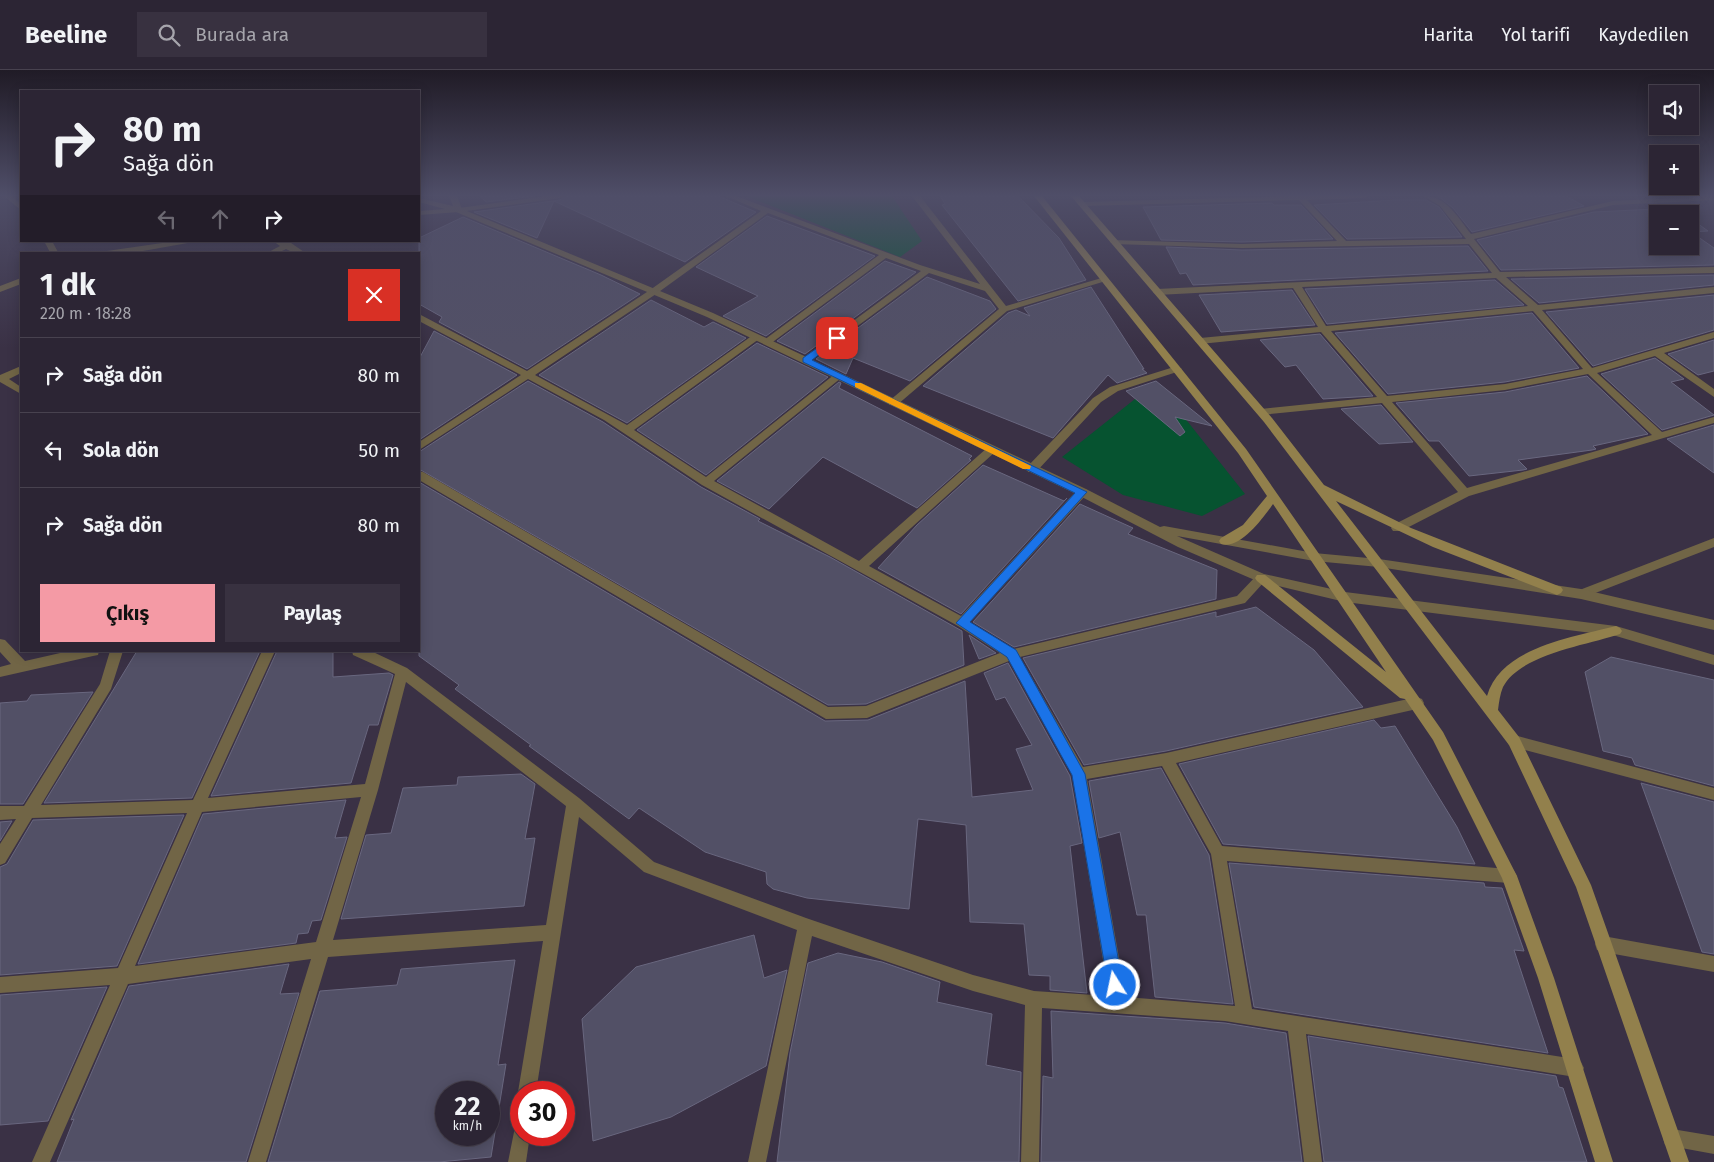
<!DOCTYPE html>
<html lang="tr">
<head>
<meta charset="utf-8">
<style>
  body { margin:0; font-family:"Fira Sans",sans-serif; background:#383140; color:#f1f3f6; height:100vh; display:flex; flex-direction:column; font-size:19px; white-space:nowrap }
  * { box-sizing:border-box; margin:0 }
  p { font-size:16px; color:#a6a5ac }
  .icon { flex:none; width:28px; height:28px; fill:none; stroke:currentColor; stroke-width:2; stroke-linecap:round; stroke-linejoin:round }
  .map { position:relative; flex:1; overflow:hidden }
  .drawer { position:absolute; left:20px; top:182px; width:400px; height:400px; display:flex; flex-direction:column; background:#2c2534; border-radius:0px; box-shadow:0 2px 12px #0003,0 0 0 1px #48424f }
  .drawer>* { flex:none }
  .top-card { position:absolute; left:20px; top:20px; width:400px; height:152px; border-radius:0px; box-shadow:0 2px 12px #0003,0 0 0 1px #48424f; background:#2c2534; color:#f1f3f6; overflow:hidden }
  .buttons { position:absolute; left:1649px; top:15px; display:grid; gap:10px }
  .buttons a { display:grid; place-items:center; width:50px; height:50px; border-radius:0px; background:#2c2534; box-shadow:0 2px 12px #0003,0 0 0 1px #48424f; font-size:25px }
  .speed { position:absolute; left:435px; top:1011px; display:flex; gap:10px; font-size:25px; font-weight:700; text-align:center }
  .speed>* { display:grid; place-content:center; width:65px; height:65px; border-radius:50%; background:#2c2534; box-shadow:0 2px 12px #0003,0 0 0 1px #48424f; line-height:1 }
  .speed small { font-size:12px; font-weight:400 }
  .speed .limit { border:8px solid #d22; background:#fff; color:#111 }
  .pin { position:absolute; display:grid; place-items:center; width:42px; height:42px; color:#fff; margin:-21px; border-radius:10px; box-shadow:0 2px 8px #0006 }
  .me { position:absolute; width:55px; margin:-28px; rotate:350deg; stroke-linejoin:round; filter:drop-shadow(0 0 4px #0008) }
  .turn { display:flex; align-items:center; gap:18px; height:105px; padding:0 20px; font-size:22px }
  .turn .icon { width:65px; height:65px; stroke-width:2.5 }
  .turn b { display:block; font-size:35px; line-height:42px }
  .lanes { display:flex; align-items:center; height:48px; padding:0 20px; background:#0003; justify-content:center; gap:25px; direction:ltr }
  .lanes .off { opacity:.35 }
  .round { display:grid; place-items:center; flex:none; width:52px; height:52px; border-radius:0px; background:#383140 }
  .head { display:flex; align-items:center; justify-content:space-between; height:85px; padding:0 20px }
  h1 { font-size:30px; font-weight:700; line-height:38px }
  .primary-button { display:flex; gap:10px; margin-top:auto; padding:10px 20px }
  .primary-button a { flex:1; height:58px; border-radius:0px; background:#f49aa5; color:#111; font-size:20px; font-weight:700; line-height:58px; text-align:center }
  .primary-button a+a { background:#383140; color:#f1f3f6 }
  ul { padding:0; list-style:none }
  li { display:flex; align-items:center; gap:15px; height:75px; padding:0 20px; border-top:1px solid #48424f }
  li div { flex:1 }
  li b { display:block; font-size:19px }
  li em { font-style:normal }
  header { display:flex; align-items:center; gap:30px; box-sizing:border-box; height:70px; padding:0 25px; background:#2c2534; border-bottom:1px solid #48424f }
  header strong { font-size:24px }
  nav { display:flex; gap:28px; margin-inline-start:auto; font-size:18px }
  .search { width:350px; height:45px; background:#383140; display:flex; align-items:center; gap:12px; box-sizing:border-box; padding:0 18px; border-radius:0px; color:#a6a5ac; font-size:19px }
  .map>svg:first-child { display:block }
</style>
</head>
<body>
<header>
<strong>Beeline</strong>
<div class="search"><svg class="icon" aria-label="search" viewBox="0 0 24 24"><circle cx="10" cy="10" r="6"/><path d="M15 15l6 6"/></svg>Burada ara</div>
<nav><a>Harita</a><a>Yol tarifi</a><a>Kaydedilen</a></nav>
</header>
<div class="map">
<svg width="1714" height="1092" viewBox="0 0 1714 1092">
  <rect width="100%" height="100%" fill="#3a3145"/>
  <path fill="#065330" d="M746,126h146l30,45 -22,16z
    M1154,317l34,35 57,72 -43,22 -79,-21 -61,-38 73,-58z"/>
  <path fill="#525066" stroke="#69677f" fill-rule="evenodd" d="M480,126h55l-49,6z
    M566,126h152l38,16 -71,50 -131,-61 -17,37 -63,-26 86,-12z
    M940,126h78l41,42 27,42 -68,21 -76,-96 3,-1z
    M1438,126h128l18,10 -112,26 -19,-24z
    M1396,130h30l13,7 23,30 -115,2 -33,-34z
    M1272,133l2,2h27l32,34 -91,3 -81,-2 -18,-33z
    M1676,138l8,6h-26v32h32v-28l18,13 -17,1 23,16v17l-213,5 -24,-30 117,-28z
    M767,146l108,40 -109,80 -43,-20 35,-20 -62,-29z
    M463,147l138,58 39,19 -113,75 -88,-47 3,-5 -23,-13v-66z
    M1468,176l20,25 -295,14 -7,-12 -6,1 -14,-27 76,3z
    M885,191l31,11 -111,82 -28,-13z
    M1714,205v10l-175,18 -28,-24z
    M927,207l63,24 6,8 -86,72 -57,-23 -7,16 -30,-15z
    M1495,210l29,25 -197,19 -22,-35z
    M1091,217l53,82h-2l5,4 -30,10 -9,-8 -55,63 -130,-52 85,-73 8,-3 14,6 -6,-8z
    M1292,220l23,35 -94,7 -22,-37z
    M1714,225v35l-121,36 -47,-54z
    M651,230l53,27 9,-5 33,16 -119,85 -88,-48z
    M1532,243l47,55 -74,14 -117,12 -53,-61z
    M434,261l83,44 -98,65v-81z
    M1320,264l53,62 -50,3 -27,-34 -11,2 -25,-27z
    M1714,270v31l-16,4 -30,-21z
    M757,273l71,34 -122,98 -69,-45z
    M1655,288l29,21 -13,3 43,33 -52,15 -61,-56z
    M1587,306l61,58 -55,12 3,3 -4,1 -74,10 9,9 -4,1 -54,6 -30,-35h-10l-33,-38 109,-11z
    M528,311l75,41 98,65 59,32 -2,2 72,36 132,74 2,34 -98,39 -38,1 -409,-236v-17z
    M1156,311l56,45 -37,-9 10,15 -5,4 -54,-45z
    M839,312l2,1 -2,5 133,68 -3,3 2,1 -54,48 -94,-51 -54,52 -52,-28z
    M1381,335l32,37 -34,2 -38,-35z
    M1714,355v48l-47,-34z
    M983,395l81,36 3,-3 -106,116 -83,-46 39,-43z
    M419,412l406,239 43,-1 97,-39 7,116 61,-7 -17,-41 16,-4 -27,-48 -9,3 -12,-27 24,-10 62,113 12,67 -12,3 17,147 -37,-3v-14l-21,-1 -5,-51 -54,-2 -4,-97 -48,-6 -9,90 -102,-11 -34,-9 -6,-5 -1,-12 -61,-20 -66,-44 -10,11 -100,-73 2,-1 -76,-56 4,-4 -40,-29z
    M1080,434l53,24 -5,6 89,36 -1,29 -202,48 -41,-25z
    M1256,537l58,43 49,57 -197,44 -82,14 -61,-107 193,-46v5z
    M969,565l27,18 -17,6z
    M137,581h123l-68,147 -148,5z
    M277,581h56v26l56,-4 4,2 -15,50h-9l-18,58 -140,13z
    M1611,587l103,23v106l-79,-21 -3,-7 -29,-7 -18,-79z
    M93,622l-70,112h-23v-101l27,-2 4,-6z
    M1374,650l7,8 14,-2 62,101 18,37 -252,-20 -44,-80z
    M1161,698l48,87 24,149 -78,-7 -9,-82h-9l-17,-83 -21,6 -10,-57z
    M521,704l14,10 -10,55 10,-1 -11,68 -183,13 25,-84 25,-2 12,-45 54,-3 1,-8z
    M1641,713l73,19v152l-12,-2z
    M346,730l-11,38 12,-1 -26,83 -9,1 -4,12 -10,1 -2,9 -158,21 65,-150z
    M184,745l-67,151 -117,9v-108l7,-3 26,-44z
    M12,751l-12,20v-19z
    M1229,793l255,20 1,4 17,1 22,63 -10,-1 34,103 -294,-46z
    M754,865l10,43 23,-8 -21,96 -95,51 -78,24 -11,-122 54,-52z
    M838,883l44,9 58,20 -3,20 55,12 -6,51 35,7 -2,90h-242l13,-109 18,-90z
    M515,890l-17,105 8,-1 -15,93 -52,5h-171l52,-171 77,-6 4,-16zM446,1022h43v43h-43z
    M289,894l-9,30 19,-1 -53,169h-189l17,-43 -3,1 58,-134z
    M107,917l-59,134 -48,4v-130z
    M1051,941l174,12 61,10 16,129h-261l2,-86 10,2z
    M1308,966l248,40 3,11 4,1 24,74h-263z"/>
  <g fill="none" stroke-linecap="round" stroke-linejoin="round">
    <path fill="#716546" fill-rule="evenodd" d="M4,126h8l9,8v6z
      M546,126h18l-4,2 -101,14 -40,3v-4l40,-3z
      M726,126h10l184,69 60,19 -68,-88h8l86,110 99,-29 4,3 -102,31 -110,94h-8v-4l110,-92 -14,-18 -56,-18 -120,89h-6v-4l118,-87 -35,-13 -116,86h-6v-4l115,-85 -111,-42 -112,81 -121,81 92,50 126,-90h6v4l-125,91 72,47 129,-103h6v4l-127,103 145,80 128,-113h8v4l-126,114 92,50 117,-127h8l2,3 -2,3 -116,127 44,27 223,-53 20,-21h8l2,3 -2,3 -20,22 -225,54 63,110 83,-14 251,-56 5,2 2,4 -2,4 -5,2 -241,54 46,83 287,23 5,2 3,5 -3,5 -5,2 -282,-22 25,148 323,50 6,3 3,6 -3,6 -6,3 -269,-43 16,128h-18l-16,-131 -63,-10 -183,-13 -3,154h-18l4,-157 -52,-14 -161,-55 -46,226h-18l49,-232 -153,-58 -65,-55 -43,275h-15v7l-3,-7 25,-151 -215,16 -62,205h-18l63,-203 -183,25 -78,178h-18l78,-177 -110,8v-16l118,-9 69,-155 -155,5 -27,45 -5,2v-21l16,-25 -16,1v-14h24l76,-122 10,-33h13l-12,38 -70,116 152,-5 69,-149h13l-67,147 157,-14 30,-110 -42,-19 -1,-4h19l36,17 172,130 75,64 152,56 167,57 61,16 75,5 -37,-221 -63,-114 -142,57 -41,1 -407,-239v-9l4,1 405,235 38,-1 134,-53 -42,-27 -256,-141 -98,-65 -76,-41 -109,71v-8l102,-67 -102,-54v-7l108,57 123,-81 111,-79zM406,612l160,124 -20,119 -213,15 45,-150zM1162,696l49,88 24,152 -109,-9 -39,-218zM361,727l-45,145 -181,24 67,-154z
      M1295,126h73l-4,2 -57,2 39,41 120,-2 -26,-33 -16,-10c23,0 34,22 47,38l142,-33 101,-5v4l-101,5 -139,34 26,33 214,-5v6l-208,4 32,28 176,-18v6l-172,17 50,58 122,-36v6l-50,15 50,36v8l-59,-41 -58,17 65,59 52,-15v6l-245,73 -68,35h-8l-2,-3 2,-3 65,-33 -76,-89 -121,12 -5,-3 5,-3 116,-12 -56,-65 -121,12 -5,-3 5,-3 118,-11 -25,-39 -136,7 -4,-3 4,-3 335,-16 -23,-29 -227,4 -128,-4 -4,-2 1,-2 131,4 95,-3 -38,-41 -217,6 -4,-2 4,-2zM1496,208l32,28 -202,20 -24,-39zM1533,241l50,58 -78,15 -118,12 -56,-65zM1588,304l64,61 -185,53 -75,-86 113,-12z
      M44,171h8l7,13h-8z
      M176,171h23l-73,13h-23l4,-3z
      M273,171l18,2 16,11h-11l-10,-5 -10,5h-11l15,-8z
      M21,208v6l-21,8v-6z
      M21,296v7l-12,6 12,8v7l-21,-12v-7z
      M1177,296l5,3 -2,2 -62,20 -17,11 -65,70h-8l-1,-3 1,-3 65,-68 17,-11z
      M1714,468v9l-129,50h-8l-2,-3 2,-3z
      M0,569l5,1 20,21 44,-10h30l-1,4 -5,1 -93,21v-10l11,-3 -11,-12z
      M1514,665l200,53v12l-200,-53 -5,-2 -2,-4 2,-4z
      M1603,866l111,20v16l-111,-20 -6,-2 -2,-6 2,-6z
      M521,1054v11h9l-4,27h-18l7,-35z
      M1672,1059l42,7v18l-49,-9 -2,-7 2,-7z"/>
    <path fill="#716546" fill-rule="evenodd" d="M449,126h8l5,13 251,104 373,176 74,38 4,-1 150,27 65,6 202,30 133,31v10l-133,-31 -202,-32 -65,-6 -137,-25 87,38 81,18 271,34 98,29v10l-98,-29 -271,-34 -88,-21 -79,-34 -100,-52 -371,-178 -251,-105 -37,-10v-4l34,8z"/>
    <path fill="#92804c" fill-rule="evenodd" d="M1034,126h8l204,253 197,283 74,144 37,102 59,184h-18l-57,-184 -36,-100 -69,-138 -28,-41 -5,-1 -143,-117 -2,-3 2,-3h8l121,97 -113,-168c-10,14 -33,46 -52,40l-2,-3 2,-3 22,-13 24,-29 -29,-43z
      M1071,126h8l193,222 52,67 87,43 150,59 2,3 -2,3 -4,2 -124,-48 -97,-46 151,195c14,-49 87,-59 129,-70l4,2 2,3 -2,3c-32,11 -100,20 -117,53 -3,7 -4,15 -5,23l21,27 72,148 98,277h-18l-95,-275 -67,-142 -245,-323z"/>
  </g>
  <linearGradient id="sky" x2="0" y2="1"><stop stop-color="#201b26"/><stop offset="0.45" stop-color="#4f4e68"/><stop offset="1" stop-color="#4f4e68" stop-opacity="0"/></linearGradient>
  <rect width="1714" height="278" fill="url(#sky)"/>
  <path fill="#1a73e8" stroke="#114b97" d="M834,266l7,2 -29,22 275,132 -117,130 46,28 69,124 38,211 -2,5 -6,3 -5,-3 -2,-5 -36,-210 -65,-118 -51,-34 119,-130 -272,-131v-4z"/>
  <path fill="#f59e0b" d="M855,313h6l170,83 -1,3h-7l-168,-82z"/>
</svg>
<div class="buttons">
<a><svg class="icon" aria-label="sound" viewBox="0 0 24 24"><path d="M4 9h4l5-4v14l-5-4H4zM17 9q2 3 0 6"/></svg></a>
<a>+</a>
<a>−</a>
</div>
<div class="speed"><div>22<small>km/h</small></div><div class="limit">30</div></div>
<div class="pin" style="left:837px;top:268px;background:#d93025"><svg class="icon" aria-label="arrive" viewBox="0 0 24 24"><path d="M6 21V4h12l-3 4 3 4H6"/></svg></div>
<svg class="me" style="left:1115px;top:915px" viewBox="-20 -20 40 40"><circle r="17" fill="#1a73e8" stroke="#fff" stroke-width="3"/><path d="M0-11L8 9 0 5-8 9z" fill="#fff"/></svg>
<div class="top-card">
<div class="turn"><svg class="icon" aria-label="right" viewBox="0 0 24 24"><path d="M7 20v-9h11M14 6l5 5-5 5"/></svg><div><b>80 m</b>Sağa dön</div></div>
<div class="lanes"><svg class="icon off" aria-label="left" viewBox="0 0 24 24"><path d="M17 20v-9H6M10 6l-5 5 5 5"/></svg><svg class="icon off" aria-label="ahead" viewBox="0 0 24 24"><path d="M12 20V5M6 11l6-6 6 6"/></svg><svg class="icon" aria-label="right" viewBox="0 0 24 24"><path d="M7 20v-9h11M14 6l5 5-5 5"/></svg></div>
</div>
<section class="drawer">
<div class="head"><div><h1>1 dk</h1><p>220 m · 18:28</p></div><a class="round" style="background:#d93025;color:#fff"><svg class="icon" aria-label="close" viewBox="0 0 24 24"><path d="M6 6l12 12M18 6L6 18"/></svg></a></div>
<ul>
<li><svg class="icon" aria-label="right" viewBox="0 0 24 24"><path d="M7 20v-9h11M14 6l5 5-5 5"/></svg><div><b>Sağa dön</b></div><em>80 m</em></li>
<li><svg class="icon" aria-label="left" viewBox="0 0 24 24"><path d="M17 20v-9H6M10 6l-5 5 5 5"/></svg><div><b>Sola dön</b></div><em>50 m</em></li>
<li><svg class="icon" aria-label="right" viewBox="0 0 24 24"><path d="M7 20v-9h11M14 6l5 5-5 5"/></svg><div><b>Sağa dön</b></div><em>80 m</em></li>
</ul>
<div class="primary-button"><a>Çıkış</a><a>Paylaş</a></div>
</section>
</div>
</body>
</html>
